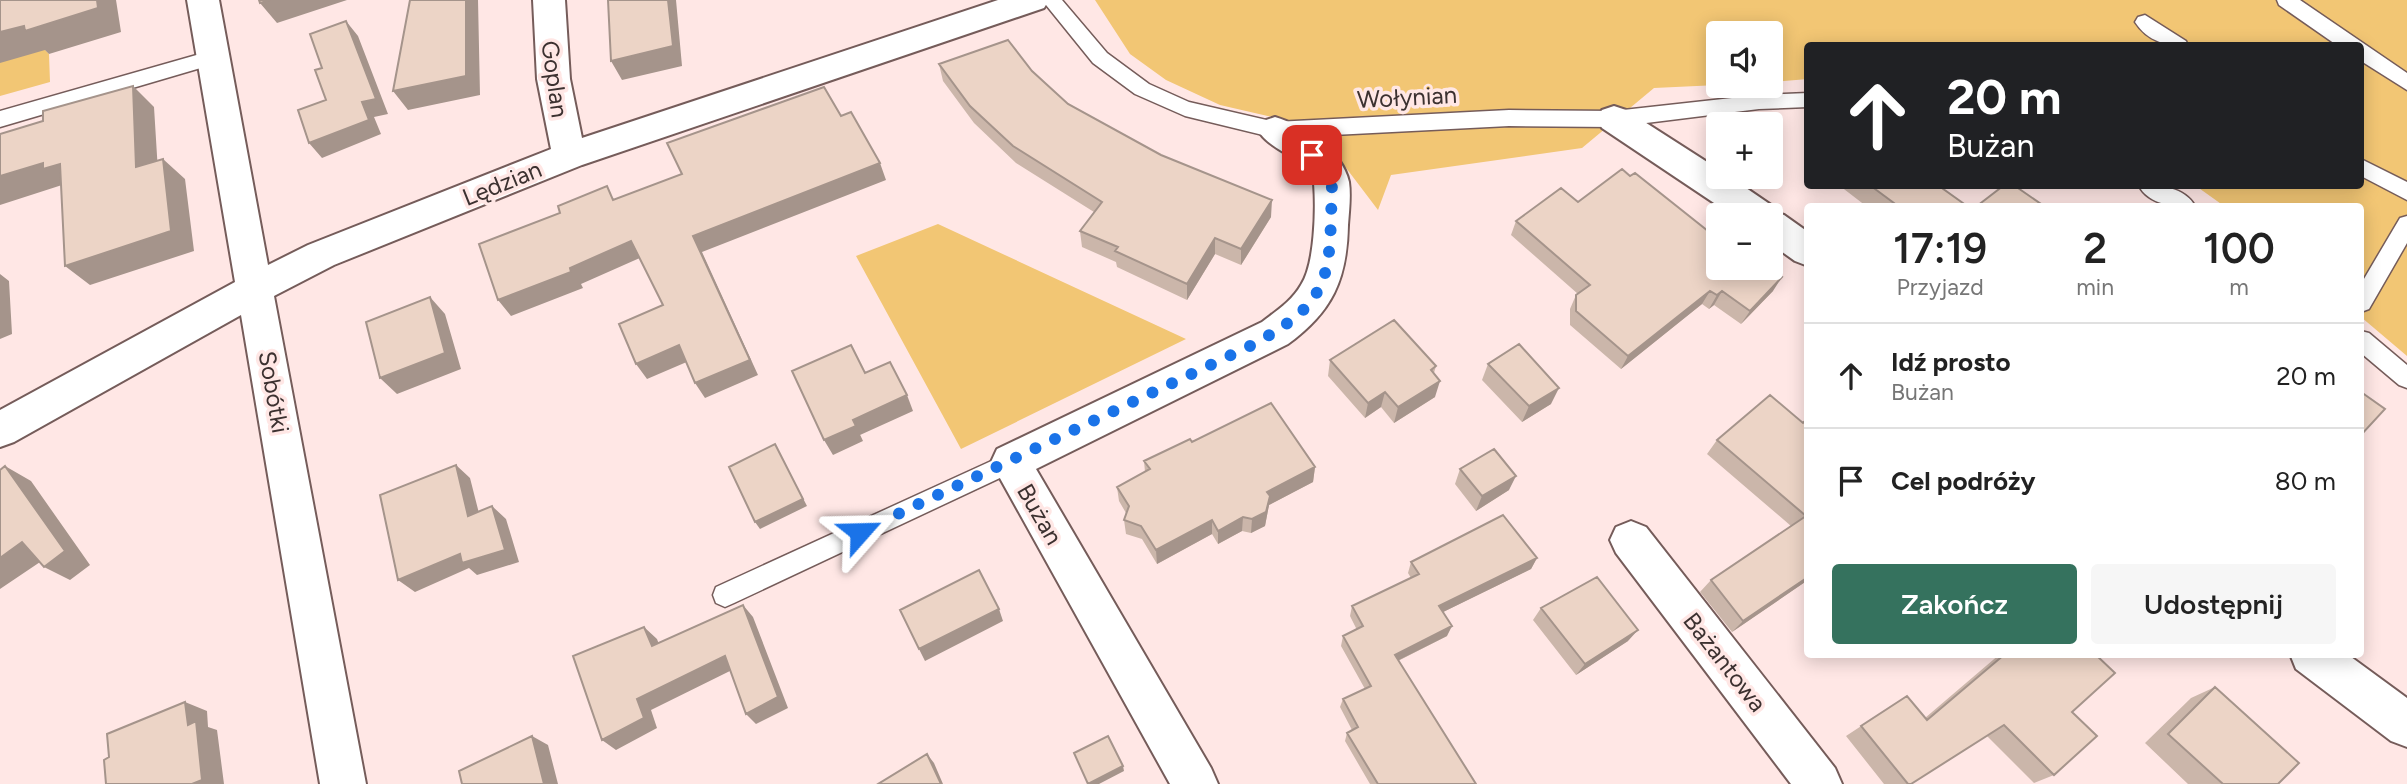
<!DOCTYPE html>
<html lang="pl">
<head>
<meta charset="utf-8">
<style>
  body { margin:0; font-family:Figtree,sans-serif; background:#f6f6f6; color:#222; height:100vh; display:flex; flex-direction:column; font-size:26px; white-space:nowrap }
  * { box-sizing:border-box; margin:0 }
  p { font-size:23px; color:#767676 }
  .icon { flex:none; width:38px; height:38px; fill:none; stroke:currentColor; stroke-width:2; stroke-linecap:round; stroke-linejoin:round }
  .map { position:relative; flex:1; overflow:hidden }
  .details { position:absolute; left:1804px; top:203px; width:560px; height:455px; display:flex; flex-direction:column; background:#fff; border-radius:7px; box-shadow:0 4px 18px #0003 }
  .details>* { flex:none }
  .banner { position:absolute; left:1804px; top:42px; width:560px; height:147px; border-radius:7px; box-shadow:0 4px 18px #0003; background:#202124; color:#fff; overflow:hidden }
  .fabs { position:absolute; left:1706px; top:21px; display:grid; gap:14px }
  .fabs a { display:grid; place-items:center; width:77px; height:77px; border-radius:7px; background:#fff; box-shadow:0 4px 18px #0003; font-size:35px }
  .pin { position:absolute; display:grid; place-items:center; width:60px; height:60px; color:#fff; margin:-30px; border-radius:14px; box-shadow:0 4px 10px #0006 }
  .me { position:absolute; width:77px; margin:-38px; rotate:65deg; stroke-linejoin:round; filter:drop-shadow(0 0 5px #0008) }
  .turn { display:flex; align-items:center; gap:24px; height:147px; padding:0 28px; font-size:32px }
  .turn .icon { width:91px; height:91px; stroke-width:2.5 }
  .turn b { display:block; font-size:49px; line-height:60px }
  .eta { display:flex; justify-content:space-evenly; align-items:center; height:119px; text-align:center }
  .eta b { font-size:42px; font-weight:600; line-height:49px }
  .action { display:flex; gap:14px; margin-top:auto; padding:14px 28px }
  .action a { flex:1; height:80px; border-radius:7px; background:#35725e; color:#fff; font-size:28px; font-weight:600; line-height:80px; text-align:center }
  .action a+a { background:#f6f6f6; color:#222 }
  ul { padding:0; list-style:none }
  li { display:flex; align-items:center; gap:21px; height:105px; padding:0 28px; border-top:2px solid #e0e0e0 }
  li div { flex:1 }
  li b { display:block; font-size:26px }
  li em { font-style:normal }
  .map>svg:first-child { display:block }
</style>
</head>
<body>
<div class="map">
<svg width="2407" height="784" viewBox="0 0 2407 784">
  <rect width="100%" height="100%" fill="#ffe7e5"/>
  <path fill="#f2c674" d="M0,0l49,54 1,28 -50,14z
    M1095,0h1312v356l-46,-39v-111h-137l-28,-20h165v-140h-553v33l-37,3v-49h-53v52l-64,3 -72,60 -191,27 -13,35 -47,-62 -33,-25 -78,-18 -54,-25 -36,-26z
    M938,224l248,115 -225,110 -105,-193z"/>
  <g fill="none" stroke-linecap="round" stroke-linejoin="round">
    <defs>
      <path id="lane" d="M1042,0h20l45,53 42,31 40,18 86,20 234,-12 105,1 145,-16 49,-2v14l-49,2 -145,18 -105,-1 -234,12 -90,-22 -50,-22 -42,-31z
        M2277,0h23l107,73v17l-46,-29v-15h-23l-59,-41z
        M2145,15l41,26 2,5c-21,0 -40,-4 -53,-24l3,-5z
        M214,50l7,2 3,5 -3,5 -221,65v-16z
        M2361,159l46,23v18l-46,-24z
        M2139,186c18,-2 46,1 56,20 -18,2 -46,-1 -56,-20z
        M2407,216v27l-38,66 -8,3v-28l39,-66z
        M2361,331l8,2 38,32v23l-8,-3 -38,-32z
        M1011,452l8,3 4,7 -4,7 -285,134 -9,4 -9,-4 -3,-8 3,-8z"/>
      <path id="street" d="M187,0h32l49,265 40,-20 243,-96 -14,-70 -4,-79h32l5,79 12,59 416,-138h51l-5,8 -462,157 -248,100 -60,31 92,488h-46l-79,-469 -227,127 -14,5v-37l235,-128z
        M1614,106l12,4 92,59v8h12l41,28 3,7 10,3 24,17v34l-13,-5 -24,-17v-29h-39l-130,-87 -5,-9 5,-9z
        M1275,117c29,9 67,33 74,65 2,14 0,29 -1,43 -1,55 -16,87 -60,119l-252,125 175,299 7,16h-48l-179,-322 6,-13 265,-127c14,-11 30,-21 39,-37 14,-21 15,-76 13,-102 -6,-26 -44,-31 -56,-53l5,-9z
        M1631,521l15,6 189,241 7,16h-51l-175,-231 -6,-13 6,-13z
        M2290,654h57l60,44v49l-16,-6 -95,-72z"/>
    </defs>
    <use href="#lane" stroke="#755c5a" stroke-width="3"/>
    <use href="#street" stroke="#755c5a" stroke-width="4"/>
    <use href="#lane" fill="#fff" fill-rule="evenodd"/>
    <use href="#street" fill="#fff" fill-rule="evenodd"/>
  </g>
  <path fill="#cbb6aa" d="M939,64l93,7 36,33 203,113 -30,48 -26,-11 -28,46 -70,-33 -1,-5 -34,-15 -2,-16 14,-19 -78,-49 -42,-40 -31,-42z
    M1840,186h99l28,20h-101z
    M1578,202l195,89 -32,33 -27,-19 -5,4 -7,-5 -81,65 -51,-44v-16l6,-14 2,-1 -67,-59 5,-14z
    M1330,360l106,6 -2,7 1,24 -41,26 -13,-16 -16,11 -37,-42z
    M1488,364l63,40 -29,18 -40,-42z
    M1803,423l5,157 -76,52 -32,-40 11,-12 80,-54 -84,-72 10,-14z
    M1192,442l123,25 -2,15 -44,23 -4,21 -14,7 -9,-2 -24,13 -6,-10 -55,30 -15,-25 -16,-5 -2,-14 2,-7 -7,-12 -2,-14 28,-15 -1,-11z
    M1460,469l49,21 -33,21 -21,-27z
    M1537,558l-6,11 -88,43 4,24 -49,25 78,123h-106l-25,-43 2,-8 5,-3 -12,-23 3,-8 22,-10 -24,-43 2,-10 14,-6 -7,-14 2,-10 59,-28 -3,-5 3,-11z
    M1541,608l87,33 -52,34 -43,-55z
    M2000,654h95l-23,58 -18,63 -20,8 -47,-47 -76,48h-27l-38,-48 61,-40 18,22z
    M2215,687l63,97h-90l-43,-41 46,-45z"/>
  <path fill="#a5948b" d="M97,0h19l5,32 -72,22 -4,-4 -45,13v-31z
    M270,0h77l-70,23 -17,-20z
    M466,0h12l2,95 -72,15 -15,-19z
    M668,0h8l6,66 -60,14 -11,-19z
    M346,21l12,15 30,78 -14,3 7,17 -59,24 -13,-15 53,-41z
    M133,86l21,21 5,81 -23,-21z
    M163,159l22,20 9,72 -104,34 -25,-19z
    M43,163l17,1 2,21 -62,20v-29z
    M880,163l6,17 -184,72 56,123 -53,23 -10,-15 -2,-147z
    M1272,200l-1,17 -30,48v-16z
    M1215,238v16l-28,46v-16z
    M631,241l11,16 -61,27 2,4 -72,28 -13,-16z
    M0,274l9,7 3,53 -12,5z
    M1782,277l-9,14 -32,33 9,-13z
    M1710,291l-8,13 -81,65 7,-13z
    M1722,291l-8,14 -5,4 8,-14z
    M430,297l15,17 16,55 -64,25 -17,-16z
    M679,345l10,16 -42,18 -11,-15z
    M1440,381l-5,16 -41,26 4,-16z
    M1559,388l-8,16 -29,18 7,-16z
    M1385,392l-4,15 -16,11 3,-15z
    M907,395l6,16 -53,24 -7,-15z
    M856,426l7,15 -30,14 -9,-15z
    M775,444l32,62 -47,23 -5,-7z
    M456,465l14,13 13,51 -15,-13z
    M5,466l26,15 59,84 -20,15 -26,-13z
    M1315,467l-2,15 -44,23 -4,21 -14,7 1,-14 15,-27z
    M1516,476l-7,14 -33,21 6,-15z
    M492,506l14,13 13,43 -42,13 -8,-7 -54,24 -17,-12z
    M1243,517l-1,14 -24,13v-13z
    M1212,520v14l-55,30 -1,-14z
    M22,542l27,14 -49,33v-31z
    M1537,558l-6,11 -96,47 4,-10z
    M1808,577v3l-76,52 11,-11z
    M743,605l10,12 35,91 -32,16 -10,-10z
    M999,609l4,12 -78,40 -6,-12z
    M1452,626l-5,10 -56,28 4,-9z
    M644,627l13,12 7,19 -12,-12z
    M1638,630l-10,11 -52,34 9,-11z
    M725,656l11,12 -85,42 6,18 -41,22 -14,-10 35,-41z
    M185,702l22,9 1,16 9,3 7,54h-32z
    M532,736l16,9 10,39h-14z
    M927,754l7,9 9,21h-2z
    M1123,766l1,5 -25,13h-11z"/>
  <path fill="#ecd4c6" stroke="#a5948b" stroke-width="2" d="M0,0h97l1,8 -73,23 -1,-5 -24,6z
    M259,0h11l-10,3z
    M410,0h56v76l-73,15z
    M608,0h60l5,46 -62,15z
    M346,21l30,78 -14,3 7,18 -60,23 -11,-33 28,-10 -11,-30 7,-2 -12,-34z
    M1008,40l24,31 36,33 93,51 111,45 -31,49 -26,-11 -28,46 -72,-33 3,-4 -38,-16 22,-29 -89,-56 -43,-40 -31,-42z
    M133,86l3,81 27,-8 8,72 -106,35 -5,-102 -17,5v-6l-43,13v-42l43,-13v-10z
    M824,87l17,29 10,-4 29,51 -187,73 57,124 -55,23 -16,-38 -43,19 -17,-40 44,-19 -32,-64 -61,27 1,4 -73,28 -19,-56 81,-31 -2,-7 49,-20 6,14 69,-26 -15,-31z
    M1622,169l8,7 5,-3 83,66v29h50l14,9 -32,34 -28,-20 -5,4 -7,-4 -82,65 -52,-45v-16l14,-10 -74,-64 45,-33 17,14z
    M1871,186h68l28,20h-69z
    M2003,186h12l29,20h-67z
    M430,297l15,56 -65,25 -14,-56z
    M1394,320l42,46 -5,4 9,11 -42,26 -13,-15 -17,11 -38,-43z
    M1519,344l40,44 -30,18 -41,-42z
    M851,345l14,28 25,-11 17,33 -54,25 3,6 -32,14 -32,-69z
    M2361,392l24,17 -24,26z
    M1770,395l33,28 5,-5v159l-65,44 -32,-41 95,-64 -89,-76z
    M1271,403l44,64 -48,25 3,4 -4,16 -14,7 -9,-2 -25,14 -6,-11 -56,30 -15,-24 -17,-6 5,-14 -12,-19 33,-18 -6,-8 46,-22 2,3z
    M775,444l28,55 -48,23 -26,-55z
    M1494,449l22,27 -34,20 -22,-27z
    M456,465l12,51 24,-10 13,44 -43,13 -2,-9 -62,26 -18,-85z
    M5,466l60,85 -21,16 -22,-25 -22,16v-88z
    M1503,515l34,43 -98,48 13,20 -57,29 81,129h-98l-31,-51 11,-6 -15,-28 28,-13 -28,-50 20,-10 -11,-20 67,-32 -8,-12z
    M979,570l20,39 -80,40 -19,-39z
    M1597,577l41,53 -53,34 -44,-56z
    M743,605l35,92 -32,17 -21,-58 -88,43 7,19 -42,22 -29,-84 71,-29 8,19z
    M2005,654h90l20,19 -43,39 25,24 -43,39 -50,-50 -93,59h-3l-47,-58 46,-30 20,24z
    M2215,687l84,76 -21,21h-55l-55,-50z
    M185,702l3,23 8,-4 6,59 -10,4h-86l-2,-24 5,-3 -2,-23z
    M532,736l12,48h-82l-3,-13z
    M1108,736l15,30 -35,18 -14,-31z
    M927,754l14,30h-63z"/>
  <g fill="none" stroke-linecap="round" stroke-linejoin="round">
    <path stroke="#1a73e8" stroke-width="12" stroke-dasharray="0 21.6" d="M860,532l388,-185c88,-46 81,-72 84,-164l-3,-9 -17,-19"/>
  </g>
  <g text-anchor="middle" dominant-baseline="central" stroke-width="7" stroke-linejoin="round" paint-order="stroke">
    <g font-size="24" fill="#3c3130" stroke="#ffe7e5">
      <text transform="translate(555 79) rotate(82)">Goplan</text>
      <text transform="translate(1407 97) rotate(-3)">Wołynian</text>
      <text transform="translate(502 183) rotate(-22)">Lędzian</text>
      <text transform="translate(274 392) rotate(80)">Sobótki</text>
      <text transform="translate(1040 514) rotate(60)">Bużan</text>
      <text transform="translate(1725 662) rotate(52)">Bażantowa</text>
    </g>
  </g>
</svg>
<div class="fabs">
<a><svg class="icon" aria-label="sound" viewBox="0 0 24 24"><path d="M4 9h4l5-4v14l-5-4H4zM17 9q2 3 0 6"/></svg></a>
<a>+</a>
<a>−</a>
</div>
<div class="pin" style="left:1312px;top:155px;background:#d93025"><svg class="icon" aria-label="arrive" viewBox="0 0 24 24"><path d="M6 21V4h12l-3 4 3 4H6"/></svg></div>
<svg class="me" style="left:860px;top:532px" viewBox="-20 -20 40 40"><path d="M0-17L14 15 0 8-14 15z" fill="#1a73e8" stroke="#fff" stroke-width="4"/></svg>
<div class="banner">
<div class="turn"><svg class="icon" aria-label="ahead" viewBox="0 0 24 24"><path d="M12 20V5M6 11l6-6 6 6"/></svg><div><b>20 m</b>Bużan</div></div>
</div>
<section class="details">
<div class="eta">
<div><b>17:19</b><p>Przyjazd</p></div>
<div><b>2</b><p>min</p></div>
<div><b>100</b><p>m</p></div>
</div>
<ul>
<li><svg class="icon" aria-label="ahead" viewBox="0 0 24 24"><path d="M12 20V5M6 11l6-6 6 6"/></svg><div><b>Idź prosto</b><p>Bużan</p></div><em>20 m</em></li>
<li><svg class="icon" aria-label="arrive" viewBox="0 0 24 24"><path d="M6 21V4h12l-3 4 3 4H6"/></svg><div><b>Cel podróży</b></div><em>80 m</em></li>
</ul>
<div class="action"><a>Zakończ</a><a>Udostępnij</a></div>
</section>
</div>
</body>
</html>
